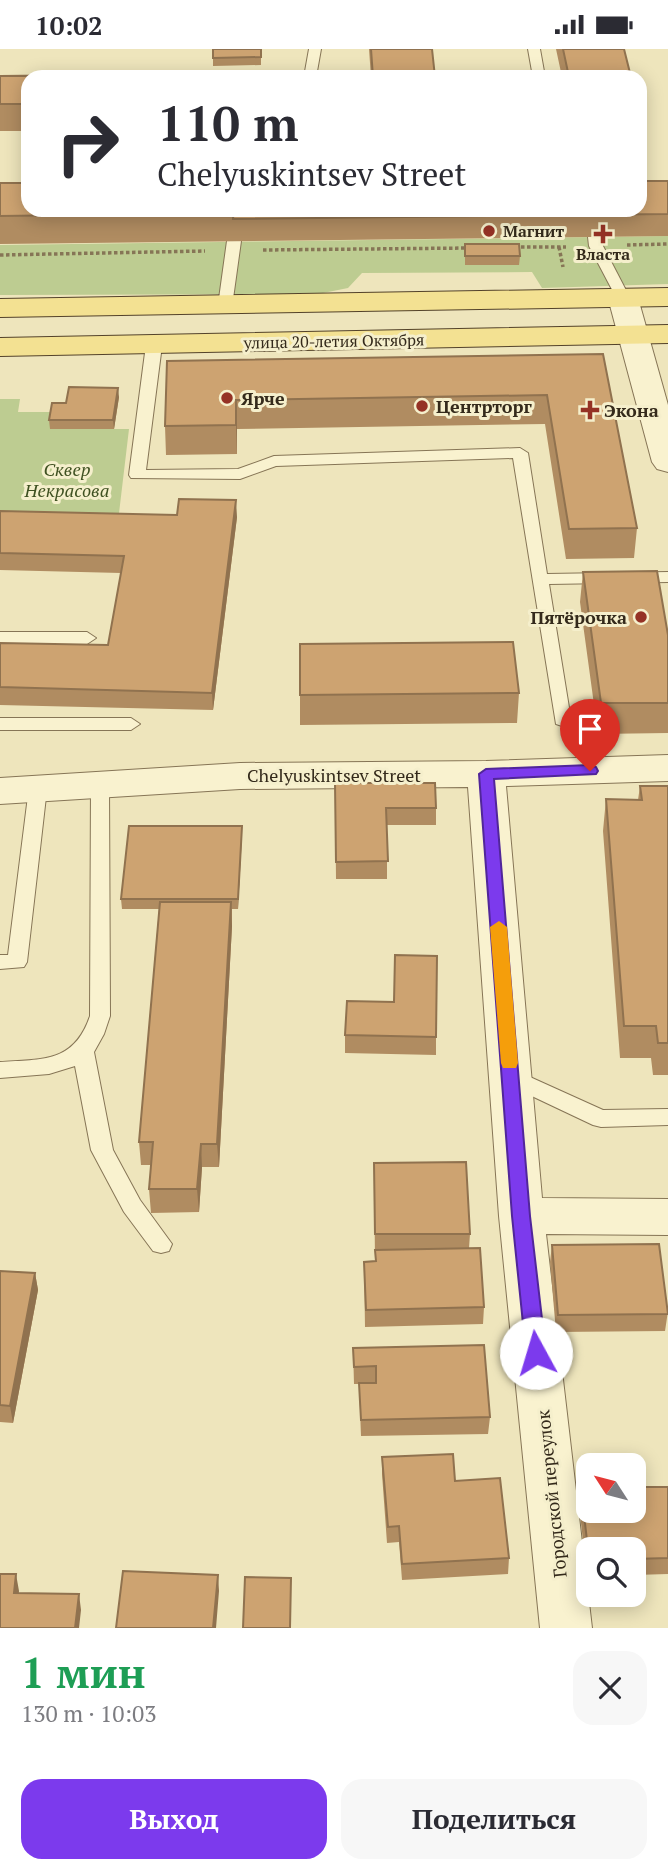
<!DOCTYPE html>
<html lang="ru">
<head>
<meta charset="utf-8">
<style>
  body { margin:0; font-family:"PT Serif",serif; background:#f7f7f7; color:#2b2b33; height:100vh; display:flex; flex-direction:column; font-size:26px; white-space:nowrap }
  * { box-sizing:border-box; margin:0 }
  p { font-size:23px; color:#7c7c81 }
  .icon { flex:none; width:38px; height:38px; fill:none; stroke:currentColor; stroke-width:2; stroke-linecap:round; stroke-linejoin:round }
  .map { position:relative; height:1579px; overflow:hidden }
  .side { display:flex; flex-direction:column; background:#fff; flex:1 }
  .side>* { flex:none }
  .top-card { position:absolute; left:21px; top:21px; width:626px; height:147px; border-radius:21px; box-shadow:0 4px 18px #0003; background:#fff; color:#2b2b33; overflow:hidden }
  .needle { width:46px; rotate:306deg }
  .tools { position:absolute; left:576px; top:1404px; display:grid; gap:14px }
  .tools a { display:grid; place-items:center; width:70px; height:70px; border-radius:14px; background:#fff; box-shadow:0 4px 18px #0003; font-size:35px }
  .pin { position:absolute; display:grid; place-items:center; width:60px; height:60px; color:#fff; margin:-72px -30px; border-radius:50% 50% 50% 0; rotate:-45deg; box-shadow:0 0 7px #0007 }
  .pin .icon { rotate:45deg }
  .me { position:absolute; width:77px; margin:-38px; rotate:354deg; stroke-linejoin:round; filter:drop-shadow(0 0 5px #0008) }
  .turn { display:flex; align-items:center; gap:24px; height:147px; padding:0 21px; font-size:32px }
  .turn .icon { width:91px; height:91px; stroke-width:2.5 }
  .turn b { display:block; font-size:49px; line-height:60px }
  .round { display:grid; place-items:center; flex:none; width:74px; height:74px; border-radius:21px; background:#f7f7f7 }
  .headline { display:flex; align-items:center; justify-content:space-between; height:119px; padding:0 21px }
  h1 { font-size:42px; font-weight:800; line-height:52px; color:#1e9e55 }
  .button { display:flex; gap:14px; margin-top:auto; padding:14px 21px }
  .button a { flex:1; height:80px; border-radius:21px; background:#7c3aed; color:#fff; font-size:28px; font-weight:800; line-height:80px; text-align:center }
  .button a+a { background:#f7f7f7; color:#2b2b33 }
  .status { display:flex; justify-content:space-between; align-items:center; height:49px; padding:0 35px; background:#fff; direction:ltr }
  .status svg { height:19px; fill:currentColor }
  .map>svg:first-child { display:block }
</style>
</head>
<body>
<div class="status"><b>10:02</b><svg viewBox="0 0 49 12"><path d="M0 12V9h3v3zM5 12V6h3v6zM10 12V3h3v9zM15 12V0h3v12zM26 1h20v11H26zM47 4h2v5h-2z"/></svg></div>
<div class="map">
<svg width="668" height="1579" viewBox="0 0 668 1579">
  <rect width="100%" height="100%" fill="#eee5bc"/>
  <path fill="#bdcc91" d="M668,187v48l-126,4 -10,-16 -170,1 -14,15 -30,6 -318,1v-50z
    M0,350h20l-2,13h35l-2,17h78l-12,101 -117,-2z"/>
  <g fill="none" stroke-linecap="round" stroke-linejoin="round">
    <defs>
      <path id="lane" d="M309,0h12l-5,28h-12z
        M528,0h12l5,28h-12z
        M595,184l7,4 1,9 27,52 -2,3h-10l-29,-55 -1,-9z
        M234,188l7,4 -9,65 -7,4 -7,-4 9,-65z
        M154,291l8,5 -16,125 92,-1 36,-13 246,-8 8,5 19,121 121,-2v10l-119,2 22,136 -9,6 -6,-2 -43,-266 -237,8 -36,13 -109,-1 -2,-3 17,-130z
        M0,583h87l9,6 -9,6h-87z
        M0,669h131l9,6 -9,6h-131z
        M100,729l7,1 2,5 1,232 -6,18 -10,18 19,98 27,50 32,44 -3,7 -8,2 -8,-2 -29,-39 -33,-62 -16,-84 -26,8 -49,4v-16c43,-3 74,1 90,-46l1,-232 2,-5z
        M38,733l7,1 2,5 -20,174 -3,5 -24,2v-14h8l21,-167 2,-5z
        M510,1019l93,42 65,-1v16l-67,2 -8,-2 -91,-43 -3,-6 3,-6z"/>
      <path id="street" d="M623,240l10,3 5,6 30,107v67l-11,-3 -5,-7 -44,-164 5,-6z
        M668,706v26l-162,5 36,412 126,1v36l-122,-1 46,394h-52l-41,-412 -31,-429 -228,2 -240,15v-26l240,-15 246,-2z"/>
      <path id="primary" d="M668,239v18l-668,11v-18z
        M668,276v18l-668,13v-18z"/>
    </defs>
    <use href="#lane" stroke="#867556" stroke-width="2"/>
    <use href="#street" stroke="#867556" stroke-width="2"/>
    <use href="#primary" stroke="#53422a" stroke-width="2"/>
    <path stroke="#867556" stroke-width="3.5" stroke-dasharray="3.5 2.5" stroke-linecap="butt" d="M627,196l41,-1
      M515,198h51
      M559,198l4,20
      M263,201l205,-2
      M0,206l205,-4"/>
    <use href="#lane" fill="#f9f2cf" fill-rule="evenodd"/>
    <use href="#street" fill="#f9f2cf" fill-rule="evenodd"/>
    <use href="#primary" fill="#f3e192" fill-rule="evenodd"/>
  </g>
  <path fill="#b08c61" d="M213,0h48v16l-48,1z
    M369,0h63l3,28h-64z
    M556,0h68l7,28h-69z
    M0,27l28,1v54h-28z
    M668,132v55l-668,8v-61l28,27z
    M465,195l55,12 -1,9h-54z
    M603,305l34,174 -3,30 -68,1 -21,-135 -308,5v25l-71,1 -1,-29 2,-65z
    M119,348l-5,32h-64l-1,-9 17,-17z
    M0,462l237,6 -24,193 -213,-5v-62l108,2 13,-72 -121,-3z
    M583,523l85,63v98l-70,1 -18,-132z
    M519,644l-2,30 -217,2v-30z
    M335,734l101,25v17h-49v54h-51z
    M640,737h28v289h-15l-2,-17h-31l-17,-227 3,-32 32,1z
    M242,777l-4,83h-6v17l-13,241h-17l-3,45 -48,1 -2,-24 2,-24h-10l-2,-23 20,-233h-37l-1,-10z
    M345,986l91,2v18l-91,-2z
    M374,1114l96,71 -1,14 15,59 -1,17 -118,3 -1,-65 11,-1z
    M552,1196l116,66 -3,20 -109,1 -6,-70z
    M0,1222l35,2 3,17 -25,133 -13,-1z
    M353,1299l137,69 -2,17 -127,2 -2,-52h-5z
    M382,1408l73,24 54,77 -1,16 -106,6 -3,-38 -12,1 -5,-69z
    M668,1438v87l-34,1v-26h-46v27h-1l-8,-71 2,-16z"/>
  <path fill="#90724f" d="M118,339l1,9 -5,32 -1,-9z
    M236,351l1,29v25l-1,-29z
    M236,451l1,17 -24,193 -1,-17z
    M242,777v10l-4,73v-10z
    M231,853l1,24 -13,241 -2,-23z
    M201,1095l1,23 -3,45 -2,-23z
    M35,1224l3,17 -25,133 -3,-17z
    M16,1525l3,17 -2,18 -3,-16z
    M218,1526l1,16 -3,37h-3z
    M79,1545l2,16 -2,18h-4z"/>
  <path fill="#cda371" stroke="#90724f" stroke-width="2" d="M213,0h48v8l-48,1z
    M371,0h61l3,28h-62z
    M563,0h61l7,28h-62z
    M276,24v4h-248v27h-28v-28z
    M640,132h28v33l-435,5 1,-9h406z
    M0,134h28v27h205v3l-233,3z
    M465,195h54l1,12h-55z
    M603,305l34,174 -68,1 -22,-134 -311,5v25l-71,1 2,-65z
    M69,338l49,1 -5,32h-64l3,-17h14z
    M179,450l57,1 -24,193 -212,-6v-44l108,2 16,-89 -124,-3v-42l177,4z
    M657,522l11,64v68h-67l-18,-131z
    M513,593l6,51 -219,2v-51z
    M335,734h100l1,25h-50l2,53 -52,1z
    M640,737h28v257h-10l-2,-17h-32l-18,-227 36,1z
    M129,777h113l-4,73h-117z
    M160,853h71l-14,242h-16l-4,45h-48l4,-47h-14z
    M395,906l42,1 -1,81 -91,-2 2,-34 47,1z
    M466,1113l4,72h-95l-1,-71z
    M659,1195l9,70 -110,1 -6,-70z
    M480,1199l4,59 -118,3 -2,-48 12,-1 -1,-11z
    M0,1222l35,2 -25,133 -10,-1z
    M484,1296l6,72 -129,3 -2,-37h17v-17l-22,1 -1,-19z
    M453,1405l2,27 45,-3 9,80 -107,6 -3,-38 -11,1 -6,-70z
    M634,1438h34v71l-34,1v-10h-46l-7,-60 7,-1v22h46z
    M123,1522l95,4 -5,53h-97z
    M0,1525h16l-2,19 65,1 -4,34h-75z
    M245,1528l46,1 -1,50h-47z"/>
  <path fill="#7c3aed" stroke="#51269a" stroke-width="2" d="M590,716l6,2 2,4 -2,3 -102,5 36,437 16,137 -3,6 -7,3 -7,-3 -3,-6 -14,-137 -33,-442 7,-5z"/>
  <path fill="#f59e0b" d="M499,872l8,6 11,136 -2,5h-13l-2,-5 -11,-136z"/>
  <g fill="#953225" stroke="#f5efcc" stroke-width="2.5">
    <circle cx="489" cy="182" r="7"/>
    <path d="M599.5 174.5h7v7h7v7h-7v7h-7v-7h-7v-7h7z"/>
    <circle cx="227" cy="349" r="7"/>
    <circle cx="422" cy="357" r="7"/>
    <path d="M586.5 350.5h7v7h7v7h-7v7h-7v-7h-7v-7h7z"/>
    <circle cx="641" cy="568" r="7"/>
  </g>
  <g text-anchor="middle" dominant-baseline="central" stroke-width="6" stroke-linejoin="round" paint-order="stroke">
    <g font-size="16" font-weight="bold" fill="#342a1b" stroke="#f5efcc" text-anchor="start">
      <text x="503" y="182">Магнит</text>
      <text x="603" y="205" text-anchor="middle">Власта</text>
    </g>
    <g font-size="16" fill="#342a1b" stroke="#f5efcc">
      <text transform="translate(334 292) rotate(-1)">улица 20-летия Октября</text>
    </g>
    <g font-size="18" font-weight="bold" fill="#342a1b" stroke="#f5efcc" text-anchor="start">
      <text x="241" y="349">Ярче</text>
      <text x="436" y="357">Центрторг</text>
      <text x="604" y="361">Экона</text>
      <text x="627" y="568" text-anchor="end">Пятёрочка</text>
    </g>
    <g font-size="18" font-style="italic" fill="#3f5121" stroke="#f5efcc">
      <text x="67" y="420">Сквер<tspan x="67" dy="21">Некрасова</tspan></text>
    </g>
    <g font-size="18" fill="#342a1b" stroke="#f5efcc">
      <text x="334" y="726">Chelyuskintsev Street</text>
      <text transform="translate(551 1445) rotate(-96)">Городской переулок</text>
    </g>
  </g>
</svg>
<div class="tools">
<a><svg class="needle" viewBox="-14 -14 28 28"><path d="M0-13l5 13h-10z" fill="#e53935"/><path d="M0 13l5-13h-10z" fill="#7c7c81"/></svg></a>
<a><svg class="icon" aria-label="search" viewBox="0 0 24 24"><circle cx="10" cy="10" r="6"/><path d="M15 15l6 6"/></svg></a>
</div>
<div class="pin" style="left:590px;top:722px;background:#d93025"><svg class="icon" aria-label="arrive" viewBox="0 0 24 24"><path d="M6 21V4h12l-3 4 3 4H6"/></svg></div>
<svg class="me" style="left:536px;top:1304px" viewBox="-20 -20 40 40"><circle r="19" fill="#fff"/><path d="M0-13L10 11 0 6-10 11z" fill="#7c3aed"/></svg>
<div class="top-card">
<div class="turn"><svg class="icon" aria-label="right" viewBox="0 0 24 24"><path d="M7 20v-9h11M14 6l5 5-5 5"/></svg><div><b>110 m</b>Chelyuskintsev Street</div></div>
</div>
</div>
<section class="side">
<div class="headline"><div><h1>1 мин</h1><p>130 m · 10:03</p></div><a class="round"><svg class="icon" aria-label="close" viewBox="0 0 24 24"><path d="M6 6l12 12M18 6L6 18"/></svg></a></div>
<div class="button"><a>Выход</a><a>Поделиться</a></div>
</section>
</body>
</html>
